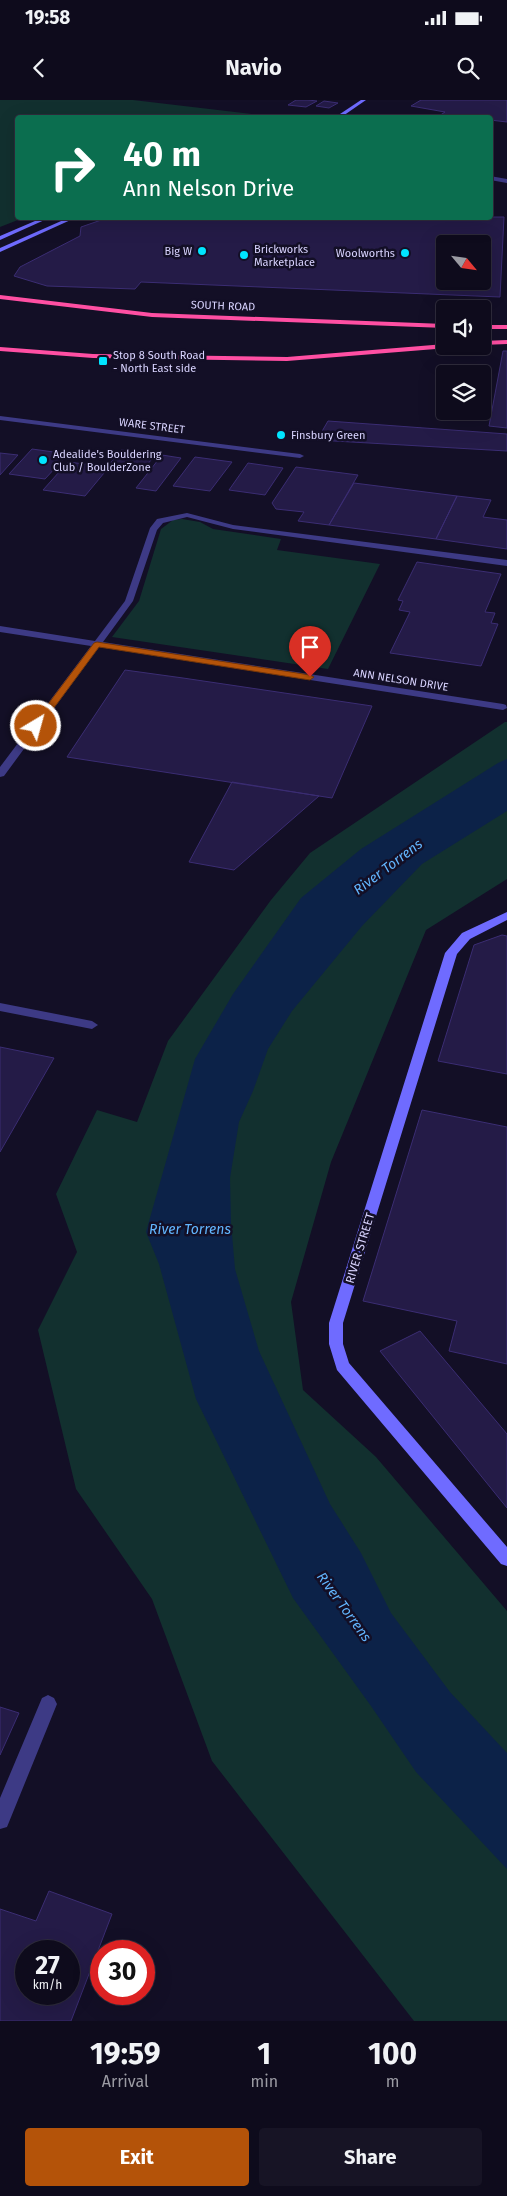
<!DOCTYPE html>
<html lang="en">
<head>
<meta charset="utf-8">
<style>
  body { margin:0; font-family:"Fira Sans",sans-serif; background:#171425; color:#f1f3f6; height:100vh; display:flex; flex-direction:column; font-size:19px; white-space:nowrap }
  * { box-sizing:border-box; margin:0 }
  p { font-size:16px; color:#9b9ba3 }
  .icon { flex:none; width:28px; height:28px; fill:none; stroke:currentColor; stroke-width:2; stroke-linecap:round; stroke-linejoin:round }
  .map { position:relative; height:1921px; overflow:hidden }
  .details { display:flex; flex-direction:column; background:#0e0b1c; flex:1 }
  .details>* { flex:none }
  .top-card { position:absolute; left:15px; top:15px; width:478px; height:105px; border-radius:5px; box-shadow:0 5px 20px #0002,0 0 0 1px #2e2b3b; background:#0b6e4f; color:#fff; overflow:hidden }
  .needle { width:32px; rotate:119deg }
  .controls { position:absolute; left:436px; top:135px; display:grid; gap:10px }
  .controls a { display:grid; place-items:center; width:55px; height:55px; border-radius:5px; background:#0e0b1c; box-shadow:0 5px 20px #0002,0 0 0 1px #2e2b3b; font-size:25px }
  .speed { position:absolute; left:15px; top:1840px; display:flex; gap:10px; font-size:25px; font-weight:700; text-align:center }
  .speed>* { display:grid; place-content:center; width:65px; height:65px; border-radius:50%; background:#0e0b1c; box-shadow:0 5px 20px #0002,0 0 0 1px #2e2b3b; line-height:1 }
  .speed small { font-size:12px; font-weight:400 }
  .speed .limit { border:8px solid #d22; background:#fff; color:#111 }
  .pin { position:absolute; display:grid; place-items:center; width:42px; height:42px; color:#fff; margin:-51px -21px; border-radius:50% 50% 50% 0; rotate:-45deg; box-shadow:0 0 5px #0007 }
  .pin .icon { rotate:45deg }
  .me { position:absolute; width:55px; margin:-28px; rotate:37deg; stroke-linejoin:round; filter:drop-shadow(0 0 4px #0008) }
  .turn { display:flex; align-items:center; gap:18px; height:105px; padding:0 25px; font-size:22px }
  .turn .icon { width:65px; height:65px; stroke-width:2.5 }
  .turn b { display:block; font-size:35px; line-height:42px }
  .eta { display:flex; justify-content:space-evenly; align-items:center; height:85px; text-align:center }
  .eta b { font-size:30px; font-weight:700; line-height:35px }
  .action { display:flex; gap:10px; margin-top:auto; padding:10px 25px }
  .action a { flex:1; height:58px; border-radius:5px; background:#b45309; color:#fff; font-size:20px; font-weight:700; line-height:58px; text-align:center }
  .action a+a { background:#171425; color:#f1f3f6 }
  .status { display:flex; justify-content:space-between; align-items:center; height:35px; padding:0 25px; background:#0e0b1c; direction:ltr }
  .status svg { height:14px; fill:currentColor }
  header { display:flex; justify-content:space-between; align-items:center; height:65px; padding:0 25px; background:#0e0b1c; font-size:22px; font-weight:700 }
  .map>svg:first-child { display:block }
</style>
</head>
<body>
<div class="status"><b>19:58</b><svg viewBox="0 0 49 12"><path d="M0 12V9h3v3zM5 12V6h3v6zM10 12V3h3v9zM15 12V0h3v12zM26 1h20v11H26zM47 4h2v5h-2z"/></svg></div>
<header><svg class="icon" aria-label="back" viewBox="0 0 24 24"><path d="M15 5l-7 7 7 7"/></svg>Navio<svg class="icon" aria-label="search" viewBox="0 0 24 24"><circle cx="10" cy="10" r="6"/><path d="M15 15l6 6"/></svg></header>
<div class="map">
<svg width="507" height="1921" viewBox="0 0 507 1921">
  <rect width="100%" height="100%" fill="#130f26"/>
  <path fill="#12302f" d="M0,0h133l143,17 -258,1v100h5l-23,9z
    M182,419l18,3 13,7 68,10 -4,11 103,14 -52,105 -216,-32 27,-36 22,-72 12,-9z
    M505,622h2v157l-81,51 -95,232 -40,140 12,88 73,67 131,154v410h-93l-202,-260 -60,-162 -76,-110 -38,-159 39,-78 -21,-58 41,-84 40,12 31,-81 103,-141 39,-47z"/>
  <path fill="#0c2248" d="M507,659v52l-85,53 -60,62 -70,85 -24,38 -15,42 -14,31 -9,56 1,45 4,46 24,82 71,153 31,49 30,60 59,79 57,61v116l-91,-97 -45,-66 -78,-108 -97,-199 -37,-135 -13,-32 49,-173 38,-65 68,-96 60,-49 137,-86z"/>
  <path fill="#241b47" stroke="#3b2d73" fill-rule="evenodd" d="M296,0h12l9,1 -11,6 -18,-2z
    M421,0h86v22l-17,-2v-2h-54l9,-6 -34,-6z
    M324,1l14,2 -9,5 -13,-2z
    M504,117l-4,80 -359,-15 -6,7 -88,-3 -33,-10 6,-9 60,-31 1,-9 26,-9zM445,144h37v37h-37z
    M503,251h4v77l-18,-2z
    M328,321l179,13v17l-190,-11z
    M32,349l36,5 -23,25 -36,-5z
    M121,350l35,4 -14,17 -34,-5z
    M0,353l18,2 -18,20z
    M162,355l19,3 -25,33 -20,-3z
    M195,357l37,5 -22,29 -37,-5z
    M68,362l41,5 -24,29 -42,-6z
    M248,363l35,5 -18,27 -36,-5z
    M296,367l62,8 -29,50 -31,-4 6,-9 -28,-3 -4,-6z
    M354,383l103,13 -21,43 -107,-14z
    M457,396l34,4 -8,17 24,3v29l-71,-10z
    M417,462l84,12 -16,38 10,1 -4,10 7,1 -17,42 -91,-13 20,-41 -11,-2 4,-9 -5,-1z
    M125,570l58,8 189,28 -40,92 -265,-41z
    M232,682l87,14 -85,74 -45,-8z
    M502,835l5,1v138l-69,-13 36,-116z
    M0,947l54,11 -54,94z
    M422,1010l85,17v237l-58,-13 8,-30 -94,-20z
    M420,1231l87,103v74l-127,-157z
    M0,1607l19,6 -19,42z
    M49,1791l63,23 -41,107h-71v-112l36,12zM26,1851h43v43h-43z"/>
  <g fill="none" stroke-linecap="round" stroke-linejoin="round">
    <path fill="#3d3a85" fill-rule="evenodd" d="M490,76l17,3v4l-17,-3z
      M48,1595l6,3 3,6 -50,123 -7,2v-31l42,-100z"/>
    <path fill="#3d3a85" fill-rule="evenodd" d="M0,316l300,38 4,2 -4,2 -300,-38z
      M187,413l46,12 274,35v6l-274,-37 -46,-12 -24,6 -6,7 -24,71 -30,41 400,62 3,1 1,3 -4,2 -404,-63 -95,129 -4,1v-10l91,-121 -91,-14v-6l95,15 30,-40 25,-73 7,-9z
      M0,903l92,18 6,4 -6,4 -92,-18z"/>
    <path fill="#6f6bff" fill-rule="evenodd" d="M361,0h5l-26,18h-6z
      M42,118h7l-49,22v-4z
      M68,118h7l-75,34v-4z
      M507,812v8l-37,19 -13,15 -114,369v21l6,19 158,184v19l-6,-2 -164,-194 -8,-26v-21l116,-370 17,-20z"/>
    <path fill="#ff4fa3" fill-rule="evenodd" d="M0,195l152,18 293,11v4l-293,-11 -152,-18z
      M482,225h25v4h-25z
      M507,240v4l-25,1v-4z
      M445,244v2h4l-1,2 -161,13 -194,-3 -93,-7v-4l93,7 194,3z"/>
  </g>
  <path fill="#b45309" stroke="#753606" d="M97,542l213,33 4,2 -4,3 -211,-33 -60,81h-6v-4l61,-81z"/>
  <g fill="#00e5ff" stroke="#130f26" stroke-width="2">
    <circle cx="202" cy="151" r="5"/>
    <circle cx="405" cy="153" r="5"/>
    <circle cx="244" cy="155" r="5"/>
    <rect x="98" y="256" width="10" height="10" rx="2.5"/>
    <circle cx="281" cy="335" r="5"/>
    <circle cx="43" cy="360" r="5"/>
  </g>
  <g text-anchor="middle" dominant-baseline="central" stroke-width="5" stroke-linejoin="round" paint-order="stroke">
    <g font-size="11" fill="#d9d4ff" stroke="#130f26" text-anchor="start">
      <text x="254" y="149">Brickworks<tspan x="254" dy="13">Marketplace</tspan></text>
      <text x="192" y="151" text-anchor="end">Big W</text>
      <text x="395" y="153" text-anchor="end">Woolworths</text>
      <text x="113" y="255">Stop 8 South Road<tspan x="113" dy="13">- North East side</tspan></text>
      <text x="291" y="335">Finsbury Green</text>
      <text x="53" y="354">Adealide's Bouldering<tspan x="53" dy="13">Club / BoulderZone</tspan></text>
    </g>
    <g font-size="11" fill="#d9d4ff" stroke="#130f26">
      <text transform="translate(223 206) rotate(2)">SOUTH ROAD</text>
      <text transform="translate(152 326) rotate(7)">WARE STREET</text>
      <text transform="translate(401 580) rotate(9)">ANN NELSON DRIVE</text>
    </g>
    <g font-size="12" fill="#d9d4ff" stroke="#130f26">
      <text transform="translate(360 1148) rotate(-73)">RIVER STREET</text>
    </g>
    <g font-size="14" font-style="italic" fill="#62b6ff" stroke="#130f26">
      <text transform="translate(388 767) rotate(-37)">River Torrens</text>
      <text x="190" y="1129">River Torrens</text>
      <text transform="translate(344 1507) rotate(54)">River Torrens</text>
    </g>
  </g>
</svg>
<div class="controls">
<a><svg class="needle" viewBox="-14 -14 28 28"><path d="M0-13l5 13h-10z" fill="#e53935"/><path d="M0 13l5-13h-10z" fill="#9b9ba3"/></svg></a>
<a><svg class="icon" aria-label="sound" viewBox="0 0 24 24"><path d="M4 9h4l5-4v14l-5-4H4zM17 9q2 3 0 6"/></svg></a>
<a><svg class="icon" aria-label="layers" viewBox="0 0 24 24"><path d="M12 4l9 5-9 5-9-5zM3 14l9 5 9-5"/></svg></a>
</div>
<div class="speed"><div>27<small>km/h</small></div><div class="limit">30</div></div>
<div class="pin" style="left:310px;top:577px;background:#d93025"><svg class="icon" aria-label="arrive" viewBox="0 0 24 24"><path d="M6 21V4h12l-3 4 3 4H6"/></svg></div>
<svg class="me" style="left:36px;top:626px" viewBox="-20 -20 40 40"><circle r="17" fill="#b45309" stroke="#fff" stroke-width="3"/><path d="M0-11L8 9 0 5-8 9z" fill="#fff"/></svg>
<div class="top-card">
<div class="turn"><svg class="icon" aria-label="right" viewBox="0 0 24 24"><path d="M7 20v-9h11M14 6l5 5-5 5"/></svg><div><b>40 m</b>Ann Nelson Drive</div></div>
</div>
</div>
<section class="details">
<div class="eta">
<div><b>19:59</b><p>Arrival</p></div>
<div><b>1</b><p>min</p></div>
<div><b>100</b><p>m</p></div>
</div>
<div class="action"><a>Exit</a><a>Share</a></div>
</section>
</body>
</html>
